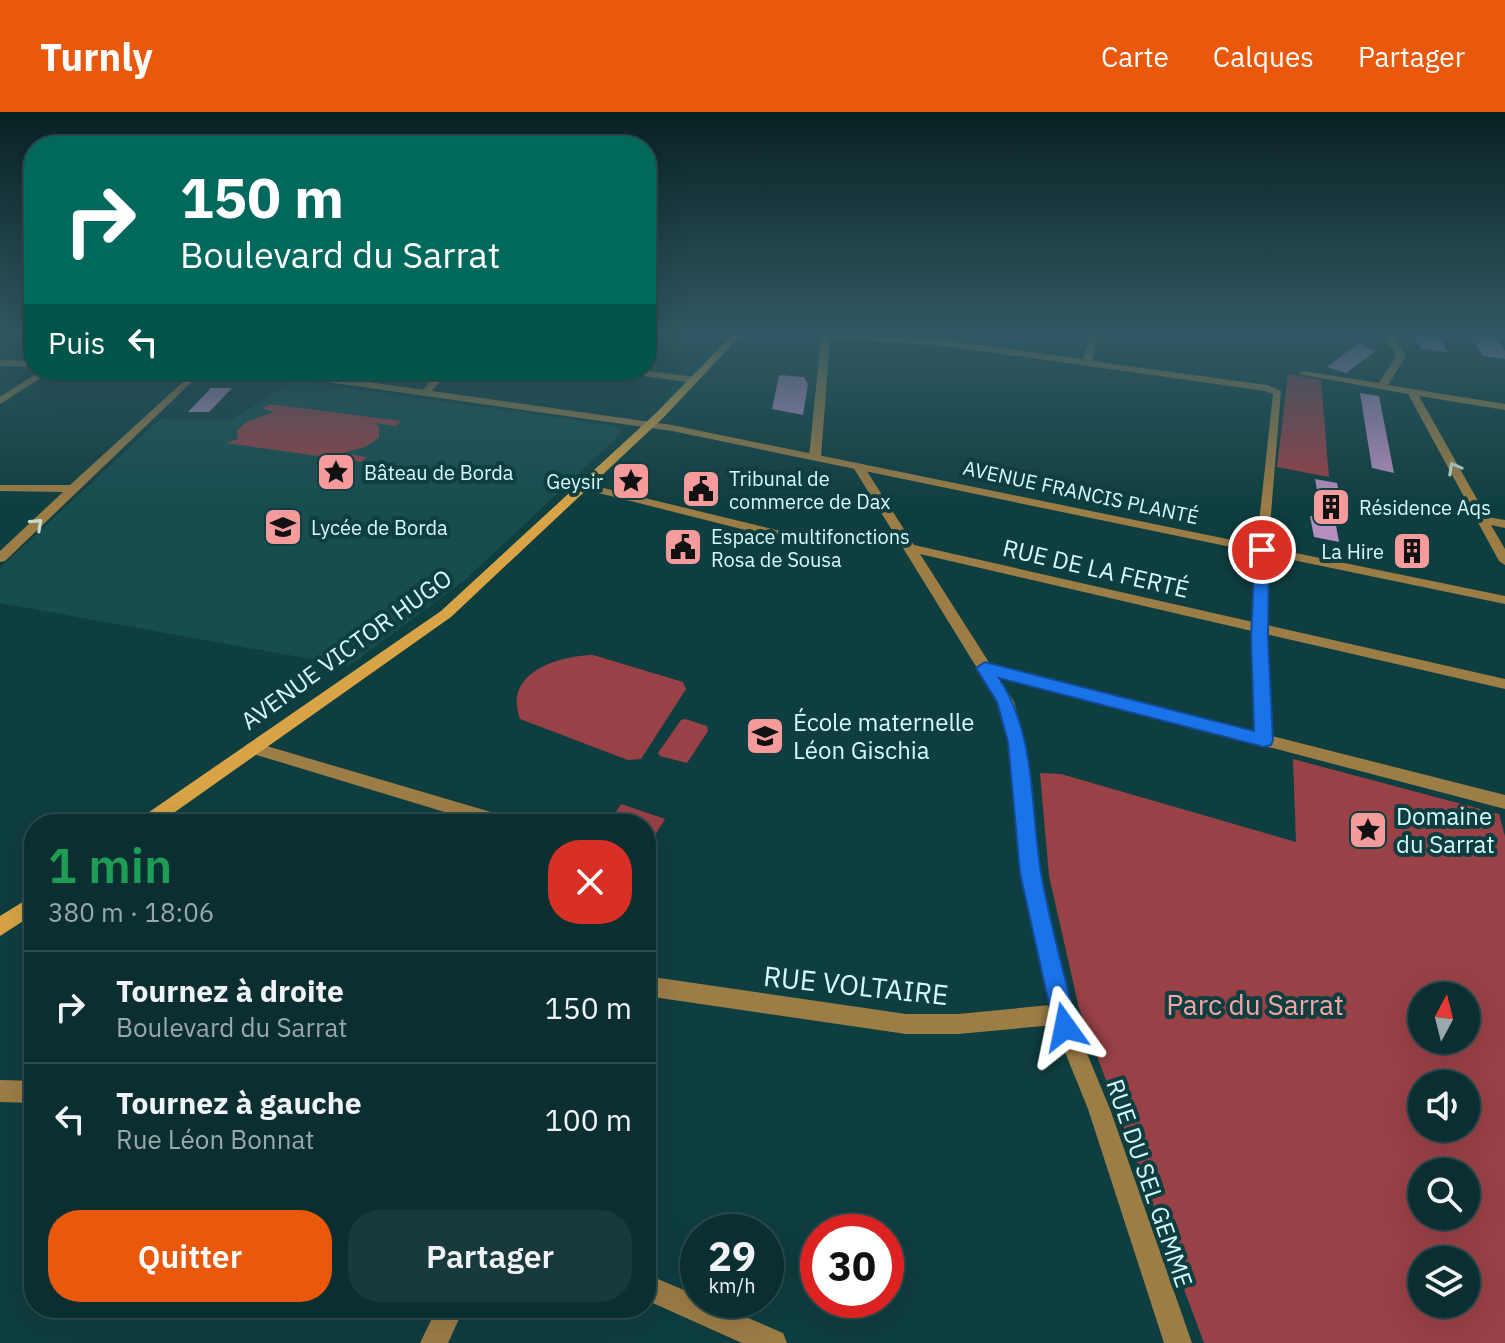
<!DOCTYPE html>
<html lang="fr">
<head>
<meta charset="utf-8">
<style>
  body { margin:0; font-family:"IBM Plex Sans",sans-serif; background:#193a3c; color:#f1f3f6; height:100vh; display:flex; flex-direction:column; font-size:30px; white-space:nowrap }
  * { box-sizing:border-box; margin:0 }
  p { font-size:26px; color:#9aa8ab }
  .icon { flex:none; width:44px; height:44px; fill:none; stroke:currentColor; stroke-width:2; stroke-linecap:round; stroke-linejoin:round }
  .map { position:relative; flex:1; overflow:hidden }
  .side { position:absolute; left:24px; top:702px; width:632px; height:504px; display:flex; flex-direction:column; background:#0b2e30; border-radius:32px; box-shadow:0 8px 32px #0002,0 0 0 2px #2b4a4c }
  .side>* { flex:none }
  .banner { position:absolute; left:24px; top:24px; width:632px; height:244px; border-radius:32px; box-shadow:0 8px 32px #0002,0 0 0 2px #2b4a4c; background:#00695c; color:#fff; overflow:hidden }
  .needle { width:52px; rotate:7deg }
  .buttons { position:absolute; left:1408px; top:870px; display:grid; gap:16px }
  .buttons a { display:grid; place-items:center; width:72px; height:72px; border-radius:50%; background:#0b2e30; box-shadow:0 8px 32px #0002,0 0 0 2px #2b4a4c; font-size:40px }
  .speed { position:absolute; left:680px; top:1102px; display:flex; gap:16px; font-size:40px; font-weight:700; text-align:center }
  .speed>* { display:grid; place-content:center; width:104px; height:104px; border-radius:50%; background:#0b2e30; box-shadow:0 8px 32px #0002,0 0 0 2px #2b4a4c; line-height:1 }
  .speed small { font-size:20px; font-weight:400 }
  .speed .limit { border:12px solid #d22; background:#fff; color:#111 }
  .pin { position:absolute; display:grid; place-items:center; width:68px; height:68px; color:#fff; margin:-34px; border:4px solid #fff; border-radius:50%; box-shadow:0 2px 8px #0007 }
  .me { position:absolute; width:88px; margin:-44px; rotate:348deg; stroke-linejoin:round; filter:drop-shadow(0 0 6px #0008) }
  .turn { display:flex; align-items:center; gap:28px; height:168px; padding:0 24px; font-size:36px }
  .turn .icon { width:104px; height:104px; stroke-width:2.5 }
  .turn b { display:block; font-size:56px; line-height:68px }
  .then { display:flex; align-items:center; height:76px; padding:0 24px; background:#0003; gap:16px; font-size:30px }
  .round { display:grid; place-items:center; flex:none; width:84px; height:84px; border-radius:32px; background:#193a3c }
  .head { display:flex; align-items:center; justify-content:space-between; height:136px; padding:0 24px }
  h1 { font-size:48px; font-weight:600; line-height:60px; color:#1e9e55 }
  .button { display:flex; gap:16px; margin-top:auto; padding:16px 24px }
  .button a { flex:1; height:92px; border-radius:32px; background:#ea580c; color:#fff; font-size:32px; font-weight:600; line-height:92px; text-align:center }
  .button a+a { background:#193a3c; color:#f1f3f6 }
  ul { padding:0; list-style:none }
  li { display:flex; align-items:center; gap:24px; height:112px; padding:0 24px; border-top:2px solid #2b4a4c }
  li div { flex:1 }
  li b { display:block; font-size:30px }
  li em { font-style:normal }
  header { display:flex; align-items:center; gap:48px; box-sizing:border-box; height:112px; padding:0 40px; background:#ea580c; color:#fff }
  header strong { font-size:38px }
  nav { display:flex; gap:44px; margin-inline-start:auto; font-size:28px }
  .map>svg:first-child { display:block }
</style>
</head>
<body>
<header>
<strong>Turnly</strong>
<nav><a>Carte</a><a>Calques</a><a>Partager</a></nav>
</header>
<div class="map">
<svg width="1505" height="1231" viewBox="0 0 1505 1231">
  <rect width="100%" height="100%" fill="#0f3e40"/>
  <path fill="#174d4f" d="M293,268l323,46 7,6 -157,147 -117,87 -349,-63v-35l160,-149 71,2z"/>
  <path fill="#984146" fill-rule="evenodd" d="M1288,262l33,6 8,97 -52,-10z
    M270,292l131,17 -5,5 -21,-3 4,4v11l-14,9 -22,6 24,4 -6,5 -135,-19 12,-4 -1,-8 9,-9 28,-10 -12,-3z
    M593,543l90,27 3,7 -45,70 -13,1 -108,-41c-17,-46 37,-63 73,-64z
    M685,607l22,7 1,5 -21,32 -27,-7 -2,-3 23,-33z
    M1293,647l206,55 6,22v507h-301l-125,-335 -30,-132 -9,-103 21,1 235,68zM1466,884v44h-44v-44zM1422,972h44v44h-44zM1422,1060h44v44h-44zM1466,1148v44h-44v-44z
    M621,692l44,15 -10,16 -9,-3v-8h-23l-12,-4z"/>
  <path fill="#b48ebe" d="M1414,223h24l10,17 -27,-3z
    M1469,223h25l11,16v8l-22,-3z
    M1359,231l17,8 -30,22 -19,-6z
    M779,263l25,2 4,7 -5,31 -31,-6z
    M211,276h21l-23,24h-21z
    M1360,281l19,3 15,77 -22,-5z
    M1315,367l22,4 9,39 -11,-2 4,22 -25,-5 -4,-21 22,4 -10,-2z"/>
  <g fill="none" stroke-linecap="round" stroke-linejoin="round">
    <path fill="#9d7d46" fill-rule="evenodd" d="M818,223l128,5 137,19 8,-24h8l-7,26 175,24 14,6 -13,159 -1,75 238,54v10l-239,-55 6,102 233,59v14l-507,-133 16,26 11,40 15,131 36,154 34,82 82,234h-28l-76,-234 -34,-84 -96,9h-52l-260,-38v-20l260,38h52l92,-9 -28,-132 -13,-131 -11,-40 -145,-235 10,-2 51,80 339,77 3,-72 17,-156 -8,-3 -319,-45 -116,-8 -9,119 -6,3 -6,-3 12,-120zM920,442l332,77 4,101 -266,-68z
      M1384,223h8l14,21 -18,29 117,19v6l-86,-14 68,121 18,3v8l-14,-3 14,24v16l-6,-4 -91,-167 -110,-20 5,-3 76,12 17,-27z
      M0,248l34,1v6l-34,-1z
      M42,258h11l-53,34v-7z
      M196,258h13l-11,6 -193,185 -5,1v-11l63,-59 -63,-1v-6h70z
      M440,258h10l-21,24h-6v-4z
      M615,258h26l53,7 5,3 -5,3 -74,-10z
      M583,371l214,52 2,3 -6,4 -214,-54 -2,-2z
      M253,630l255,75 6,2 3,5h-33l-237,-72 -2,-4 2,-4z
      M0,968l34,1v22l-34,-1z
      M646,1162l52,22v4h8l77,33 4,10h-45l-96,-43z
      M437,1196h27l-16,35h-28z"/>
    <path fill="#9d7d46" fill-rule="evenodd" d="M259,258h25l388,55 833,171v8l-833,-173 -408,-58z"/>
    <path fill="#d8a446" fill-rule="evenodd" d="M732,223h9l-77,82 -213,200 -293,207h-22l3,-5 302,-208 215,-198z
      M34,783v19l-34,22v-20z"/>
  </g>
  <defs><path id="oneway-chevron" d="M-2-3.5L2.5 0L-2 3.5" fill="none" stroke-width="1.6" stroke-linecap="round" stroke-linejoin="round" transform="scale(2)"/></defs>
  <g stroke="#c6dcce">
    <use href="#oneway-chevron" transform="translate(1454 356) rotate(-119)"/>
    <use href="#oneway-chevron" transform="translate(37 412) rotate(-43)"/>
  </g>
  <linearGradient id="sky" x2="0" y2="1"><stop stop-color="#082223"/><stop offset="0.56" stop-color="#315864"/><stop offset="1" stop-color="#315864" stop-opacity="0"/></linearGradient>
  <rect width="1505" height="395" fill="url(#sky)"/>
  <path fill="#1a73e8" stroke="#114b97" stroke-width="2" d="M1262,433l7,5 -1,88 5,102 -2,5 -7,2 -265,-69c38,58 31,128 42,195 9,51 24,103 36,154l-4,9 -8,3 -9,-3 -36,-163 -12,-131 -11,-40 -21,-34 9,-6 269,69 -3,-93 4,-88z"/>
  <defs>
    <symbol id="sight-square" viewBox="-11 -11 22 22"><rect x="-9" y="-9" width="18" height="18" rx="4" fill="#f59b9c" stroke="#0f3e40"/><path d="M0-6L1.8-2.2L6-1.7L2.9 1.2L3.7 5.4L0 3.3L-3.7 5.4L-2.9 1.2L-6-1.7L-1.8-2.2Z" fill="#111"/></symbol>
    <symbol id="civic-square" viewBox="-11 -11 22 22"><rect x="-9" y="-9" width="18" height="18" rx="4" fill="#f59b9c" stroke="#0f3e40"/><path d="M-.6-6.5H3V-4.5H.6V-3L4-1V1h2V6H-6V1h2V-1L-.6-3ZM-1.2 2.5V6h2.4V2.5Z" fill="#111"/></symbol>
    <symbol id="building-square" viewBox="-11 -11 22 22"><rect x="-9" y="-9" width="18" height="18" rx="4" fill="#f59b9c" stroke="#0f3e40"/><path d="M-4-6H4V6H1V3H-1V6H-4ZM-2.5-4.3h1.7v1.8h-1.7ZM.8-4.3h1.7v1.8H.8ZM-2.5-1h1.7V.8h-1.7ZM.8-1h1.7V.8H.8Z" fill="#111"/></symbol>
    <symbol id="school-square" viewBox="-11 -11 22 22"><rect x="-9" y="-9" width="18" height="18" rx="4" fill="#f59b9c" stroke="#0f3e40"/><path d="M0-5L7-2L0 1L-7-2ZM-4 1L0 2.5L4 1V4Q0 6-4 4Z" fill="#111"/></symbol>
  </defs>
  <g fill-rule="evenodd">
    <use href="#sight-square" x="314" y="338" width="44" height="44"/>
    <use href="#sight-square" x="609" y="347" width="44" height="44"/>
    <use href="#civic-square" x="679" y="355" width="44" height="44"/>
    <use href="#building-square" x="1309" y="373" width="44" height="44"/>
    <use href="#school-square" x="261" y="393" width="44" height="44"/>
    <use href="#civic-square" x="661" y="413" width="44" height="44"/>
    <use href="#building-square" x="1390" y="417" width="44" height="44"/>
    <use href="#school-square" x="743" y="602" width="44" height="44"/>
    <use href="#sight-square" x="1346" y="696" width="44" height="44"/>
  </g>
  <g text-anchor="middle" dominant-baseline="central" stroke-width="8" stroke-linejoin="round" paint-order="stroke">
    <g font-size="20" fill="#d3fbfc" stroke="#0f3e40" text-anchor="start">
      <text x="364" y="360">Bâteau de Borda</text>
      <text x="729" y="366">Tribunal de<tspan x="729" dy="23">commerce de Dax</tspan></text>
      <text x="603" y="369" text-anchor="end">Geysir</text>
      <text x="1359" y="395">Résidence Aqs</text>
      <text x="311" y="415">Lycée de Borda</text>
      <text x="711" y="424">Espace multifonctions<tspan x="711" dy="23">Rosa de Sousa</tspan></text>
      <text x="1384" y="439" text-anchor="end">La Hire</text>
    </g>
    <g font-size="20" fill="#d3fbfc" stroke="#0f3e40">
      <text transform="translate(1081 380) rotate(12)">AVENUE FRANCIS PLANTÉ</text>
    </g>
    <g font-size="24" fill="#d3fbfc" stroke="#0f3e40">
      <text transform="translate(1096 456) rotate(13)">RUE DE LA FERTÉ</text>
      <text transform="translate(346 537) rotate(-36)">AVENUE VICTOR HUGO</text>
      <text transform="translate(1150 1071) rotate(71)">RUE DU SEL GEMME</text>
    </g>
    <g font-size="24" fill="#d3fbfc" stroke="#0f3e40" text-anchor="start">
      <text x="793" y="610">École maternelle<tspan x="793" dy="28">Léon Gischia</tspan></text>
      <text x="1396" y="704">Domaine<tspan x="1396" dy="28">du Sarrat</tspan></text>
    </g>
    <g font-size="28" fill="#d3fbfc" stroke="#0f3e40">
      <text transform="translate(856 873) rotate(6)">RUE VOLTAIRE</text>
    </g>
    <g font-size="28" fill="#f4a6a7" stroke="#0f3e40">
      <text x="1255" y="892">Parc du Sarrat</text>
    </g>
  </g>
</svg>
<div class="buttons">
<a><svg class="needle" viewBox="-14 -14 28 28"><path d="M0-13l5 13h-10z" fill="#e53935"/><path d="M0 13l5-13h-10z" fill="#9aa8ab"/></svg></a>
<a><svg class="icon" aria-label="sound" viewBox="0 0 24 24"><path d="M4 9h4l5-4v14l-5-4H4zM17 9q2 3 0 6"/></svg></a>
<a><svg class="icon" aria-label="search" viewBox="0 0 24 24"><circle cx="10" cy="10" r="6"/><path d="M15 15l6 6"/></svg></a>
<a><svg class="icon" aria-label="layers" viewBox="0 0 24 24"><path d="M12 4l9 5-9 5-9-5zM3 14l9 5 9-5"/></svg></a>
</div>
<div class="speed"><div>29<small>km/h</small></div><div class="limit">30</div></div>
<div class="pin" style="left:1262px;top:438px;background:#d93025"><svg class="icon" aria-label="arrive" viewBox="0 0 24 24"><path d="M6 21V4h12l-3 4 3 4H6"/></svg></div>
<svg class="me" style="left:1065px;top:915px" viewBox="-20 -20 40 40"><path d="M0-17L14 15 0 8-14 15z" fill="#1a73e8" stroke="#fff" stroke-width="4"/></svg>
<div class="banner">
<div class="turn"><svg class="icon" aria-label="right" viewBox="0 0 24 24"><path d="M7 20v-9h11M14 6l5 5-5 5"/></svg><div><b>150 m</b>Boulevard du Sarrat</div></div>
<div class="then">Puis<svg class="icon" aria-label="left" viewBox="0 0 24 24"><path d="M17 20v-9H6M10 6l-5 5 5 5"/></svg></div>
</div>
<section class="side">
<div class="head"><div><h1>1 min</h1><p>380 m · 18:06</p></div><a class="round" style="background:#d93025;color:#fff"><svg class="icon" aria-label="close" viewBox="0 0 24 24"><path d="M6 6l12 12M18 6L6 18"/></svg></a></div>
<ul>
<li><svg class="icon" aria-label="right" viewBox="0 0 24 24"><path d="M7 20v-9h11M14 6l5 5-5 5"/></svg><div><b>Tournez à droite</b><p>Boulevard du Sarrat</p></div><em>150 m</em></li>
<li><svg class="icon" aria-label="left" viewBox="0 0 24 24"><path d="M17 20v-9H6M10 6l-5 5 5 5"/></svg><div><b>Tournez à gauche</b><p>Rue Léon Bonnat</p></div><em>100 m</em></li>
</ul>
<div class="button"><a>Quitter</a><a>Partager</a></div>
</section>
</div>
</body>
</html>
